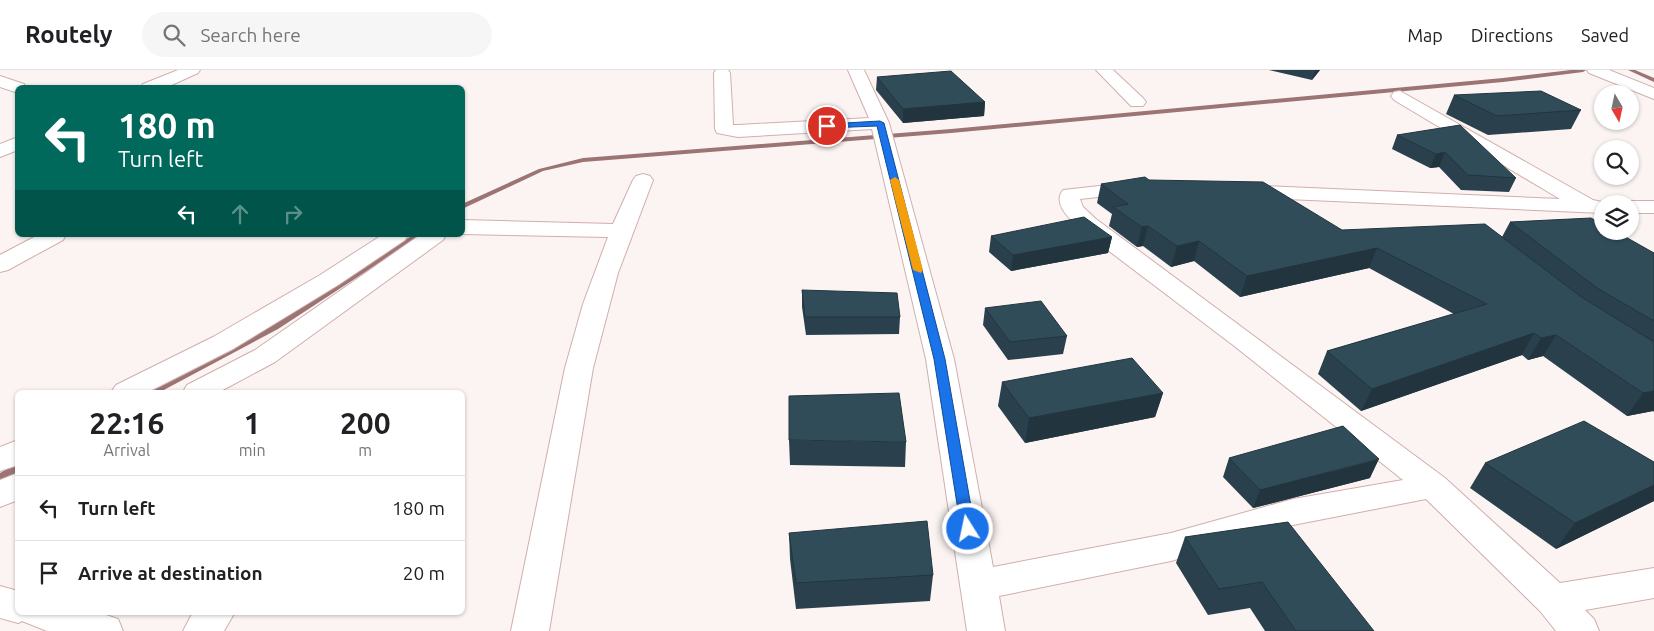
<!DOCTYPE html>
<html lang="en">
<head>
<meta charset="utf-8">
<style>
  body { margin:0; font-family:Ubuntu,sans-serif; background:#f6f6f6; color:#202124; height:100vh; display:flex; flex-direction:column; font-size:19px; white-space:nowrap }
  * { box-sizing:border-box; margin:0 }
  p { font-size:16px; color:#757577 }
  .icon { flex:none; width:28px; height:28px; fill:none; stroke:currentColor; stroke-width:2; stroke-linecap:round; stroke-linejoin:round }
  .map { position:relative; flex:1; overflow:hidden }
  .sheet { position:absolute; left:15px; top:320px; width:450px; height:225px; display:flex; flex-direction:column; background:#fff; border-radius:8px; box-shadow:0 1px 4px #0004 }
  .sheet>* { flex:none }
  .guide { position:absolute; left:15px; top:15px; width:450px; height:152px; border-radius:8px; box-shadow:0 1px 4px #0004; background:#00695c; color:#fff; overflow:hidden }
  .needle { width:32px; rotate:171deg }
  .tools { position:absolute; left:1594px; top:15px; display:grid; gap:10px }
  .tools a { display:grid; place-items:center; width:45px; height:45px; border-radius:50%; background:#fff; box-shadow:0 1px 4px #0004; font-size:25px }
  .pin { position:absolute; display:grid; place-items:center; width:42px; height:42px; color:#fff; margin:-21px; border:2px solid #fff; border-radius:50%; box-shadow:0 1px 5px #0007 }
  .me { position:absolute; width:55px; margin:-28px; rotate:350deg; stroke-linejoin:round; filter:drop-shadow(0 0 4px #0008) }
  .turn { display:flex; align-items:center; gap:18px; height:105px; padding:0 20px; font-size:22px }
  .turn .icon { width:65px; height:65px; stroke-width:2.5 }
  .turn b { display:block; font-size:35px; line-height:42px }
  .lanes { display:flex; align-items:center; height:48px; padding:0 20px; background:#0003; justify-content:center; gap:25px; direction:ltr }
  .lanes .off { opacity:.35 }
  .eta { display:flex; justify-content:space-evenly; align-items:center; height:85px; text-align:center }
  .eta b { font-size:30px; font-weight:600; line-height:35px }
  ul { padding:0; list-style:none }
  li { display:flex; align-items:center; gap:15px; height:65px; padding:0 20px; border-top:1px solid #e0e0e0 }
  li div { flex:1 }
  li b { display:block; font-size:19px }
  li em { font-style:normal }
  header { display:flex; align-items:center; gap:30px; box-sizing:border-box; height:70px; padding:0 25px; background:#fff; border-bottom:1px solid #e0e0e0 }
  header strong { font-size:24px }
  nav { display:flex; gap:28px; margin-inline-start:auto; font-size:18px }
  .search { width:350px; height:45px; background:#f6f6f6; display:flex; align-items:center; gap:12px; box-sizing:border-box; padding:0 18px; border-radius:28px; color:#757577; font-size:19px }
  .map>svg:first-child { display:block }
</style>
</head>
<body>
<header>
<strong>Routely</strong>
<div class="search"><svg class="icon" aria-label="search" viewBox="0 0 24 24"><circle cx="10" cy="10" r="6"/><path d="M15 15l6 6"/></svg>Search here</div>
<nav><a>Map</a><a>Directions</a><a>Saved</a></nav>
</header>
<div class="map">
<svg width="1654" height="561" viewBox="0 0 1654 561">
  <rect width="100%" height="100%" fill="#fbf4f3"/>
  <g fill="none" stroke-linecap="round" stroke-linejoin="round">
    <path fill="#9c7474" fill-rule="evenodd" d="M1571,0h15l-3,2 -80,10 -552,51 -368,29 -40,9 -81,38v-5l77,-35 44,-11 368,-29 552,-51z
      M1628,0h7l19,8v4z
      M413,165h9l-144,94 -118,63h-11l2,-2 121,-65z
      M14,395h4v8l-18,9v-9z"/>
    <defs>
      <path id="minor" d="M178,0h22l-2,3 -33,15h-24l2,-4z
        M716,0h12l2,3 3,52h5l131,-7 -21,-48h16l25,53 65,236 39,208 178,-34 122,-34 110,-19 -170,-135 -153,-116c-10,-10 -28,-25 -17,-39l73,-8 7,2 3,4 -3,4 -63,7 3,8 13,12 349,259 115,105 94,-15v30l-69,12 9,9 5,12h-43l-16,-20 -114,-112 -133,26 -122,36 -172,35 6,35h-38l-41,-272 -54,-230 -134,8 -21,-4 -2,-4 -1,-56z
        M1096,0h17l30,28 3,4 -3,4h-12z
        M1587,0h22l45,18v11l-65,-26z
        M0,6l24,8 2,4h-8v5l-18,-6z
        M1400,21l193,109 18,4h-9v9l-358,-16 -7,-2 -4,-4 4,-4 7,-2 316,14 -166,-99 -3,-4 3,-4z
        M18,67v13l-18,7v-13z
        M643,104l7,2 3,4 -35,93 -25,95 -44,263h-38l54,-263 18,-64 25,-67 -146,-3v-14l151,4 20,-44 3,-4z
        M1630,131h24v12h-24v-9h-9z
        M38,165h28l-3,5 -55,30 -8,2v-17z
        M382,165h26l-3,5 -67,45 -105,64 -85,43h-37l5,-7 97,-48 107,-62z
        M420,165h26l-3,5 -168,122 -56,30h-36l4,-7 68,-35z
        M18,370v25l-18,6v-24z
        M18,403v27l-18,7v-27z
        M0,516l18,5v21h79l21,7 5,12h-76l-25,-10 -4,2 -18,-5z
        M193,542h42l-11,19h-41z"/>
    </defs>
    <use href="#minor" stroke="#d0afad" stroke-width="2"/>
    <use href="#minor" fill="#fff" fill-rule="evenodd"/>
  </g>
  <path fill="#2a414d" d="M1269,0h51l-8,10z
    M877,7l108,25 -1,14 -81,7 -27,-33z
    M1454,25l127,15 -10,19 -83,6 -42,-21z
    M1397,65l119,43 -7,14 -48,-2 -22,-23 -9,1 -38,-19z
    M1149,110l193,50 160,7 8,-15 144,31v159l-1,-1 -26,5 -84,-60 -15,4 -6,-5 -161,56 -43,-37 9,-23 127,-37 -85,-46 -129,29 -46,-36 -23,6 -28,-21 -6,1 -28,-21 3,-12 -15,-11 4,-19z
    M991,166l121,1 -4,16 -97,18 -22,-19z
    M802,220l98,27 -1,17 -93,1 -4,-28z
    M985,238l82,28 -4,18 -55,6 -25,-35z
    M1002,312l161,11 -8,24 -130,26 -27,-37z
    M789,370l117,2 -1,25 -115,-2z
    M1229,388l141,20 -117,30 -30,-31z
    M1654,392v39l-98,48 -86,-61 15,-25z
    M789,463l144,42 -3,26 -134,8 -6,-50z
    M1185,467l189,94h-109l-15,-23 -42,7 -32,-52z"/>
  <path fill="#22353e" d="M1315,0h5l-8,10z
    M985,32l-1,14 -81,7v-14z
    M1445,82l-6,15 -9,1 6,-14z
    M1148,156l-5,20 -6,1 5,-20z
    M1112,167l-4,16 -97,18 2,-16z
    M1199,171l-5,20 -23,6 6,-21z
    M1377,178l-8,20 -129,29 7,-21z
    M1534,263l-12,22 -161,56 11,-22z
    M1556,265l-13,21 -15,4 13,-22z
    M1654,321v19l-1,1 -26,5 16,-23z
    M1163,323l-8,24 -130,26 4,-25z
    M1379,389l-9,19 -117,30 7,-18z
    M1654,415v16l-98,48 19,-26z"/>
  <path fill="#314c59" stroke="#22353e" d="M951,1l34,31 -82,7 -26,-32z
    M1541,21l40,19 -84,6 -43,-21z
    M1460,55l56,53 -48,-3 -23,-23 -9,2 -39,-19z
    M1145,107l4,3 114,2 79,48 143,-6 95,72 74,46v49l-11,2 -87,-58 -15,3 -7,-5 -162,56 -45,-38 160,-47 -110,-56 -130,28 -48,-35 -22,5 -29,-20 -6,1 -29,-20 15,-3 -27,-20z
    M1084,147l28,20 -99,18 -22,-19z
    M1591,148l11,6v7h13l39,22v68l-57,-33 -87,-66z
    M802,220l95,3 3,24h-95z
    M1041,231l26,35 -57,6 -25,-34z
    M1132,288l31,35 -134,25 -27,-36z
    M899,323l7,49 -117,-2v-44z
    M1584,351l70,41v23l-79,38 -90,-60z
    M1343,356l36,33 -119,31 -31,-32z
    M927,451l6,54 -137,8 -7,-50z
    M1288,452l86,109h-78l-34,-49 -43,7 -34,-52z"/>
  <path fill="#1a73e8" stroke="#114b97" d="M880,51l4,2 61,236 30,170 -2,3h-10l-2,-3 -27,-170 -57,-233 -50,2 -4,-2 4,-2z"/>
  <path fill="#f59e0b" d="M895,107l4,3 24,90 -2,3 -8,-3 -23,-90z"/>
</svg>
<div class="tools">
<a><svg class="needle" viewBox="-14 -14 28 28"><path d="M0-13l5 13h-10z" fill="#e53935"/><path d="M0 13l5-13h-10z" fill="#757577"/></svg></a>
<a><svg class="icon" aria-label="search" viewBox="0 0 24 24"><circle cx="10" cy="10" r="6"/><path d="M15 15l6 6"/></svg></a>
<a><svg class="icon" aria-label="layers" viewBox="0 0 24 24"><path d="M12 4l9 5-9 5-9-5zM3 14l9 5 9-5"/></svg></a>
</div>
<div class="pin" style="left:827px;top:56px;background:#d93025"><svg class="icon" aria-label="arrive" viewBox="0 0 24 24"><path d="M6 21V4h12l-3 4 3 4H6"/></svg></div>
<svg class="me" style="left:968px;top:459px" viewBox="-20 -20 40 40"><circle r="17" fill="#1a73e8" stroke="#fff" stroke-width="3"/><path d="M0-11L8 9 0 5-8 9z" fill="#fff"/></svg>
<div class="guide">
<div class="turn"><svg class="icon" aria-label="left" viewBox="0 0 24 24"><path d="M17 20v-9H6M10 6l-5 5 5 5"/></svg><div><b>180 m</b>Turn left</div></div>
<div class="lanes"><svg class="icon" aria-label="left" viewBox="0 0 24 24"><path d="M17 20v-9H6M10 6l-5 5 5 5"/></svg><svg class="icon off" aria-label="ahead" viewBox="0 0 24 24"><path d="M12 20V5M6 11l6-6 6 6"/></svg><svg class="icon off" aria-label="right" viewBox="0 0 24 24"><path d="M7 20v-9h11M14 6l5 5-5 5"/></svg></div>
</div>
<section class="sheet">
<div class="eta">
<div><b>22:16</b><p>Arrival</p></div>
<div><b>1</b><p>min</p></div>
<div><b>200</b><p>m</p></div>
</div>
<ul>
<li><svg class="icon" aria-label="left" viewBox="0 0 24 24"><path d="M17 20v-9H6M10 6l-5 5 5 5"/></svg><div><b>Turn left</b></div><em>180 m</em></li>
<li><svg class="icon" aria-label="arrive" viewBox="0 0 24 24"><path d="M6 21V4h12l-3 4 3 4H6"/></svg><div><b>Arrive at destination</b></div><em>20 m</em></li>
</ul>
</section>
</div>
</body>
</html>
